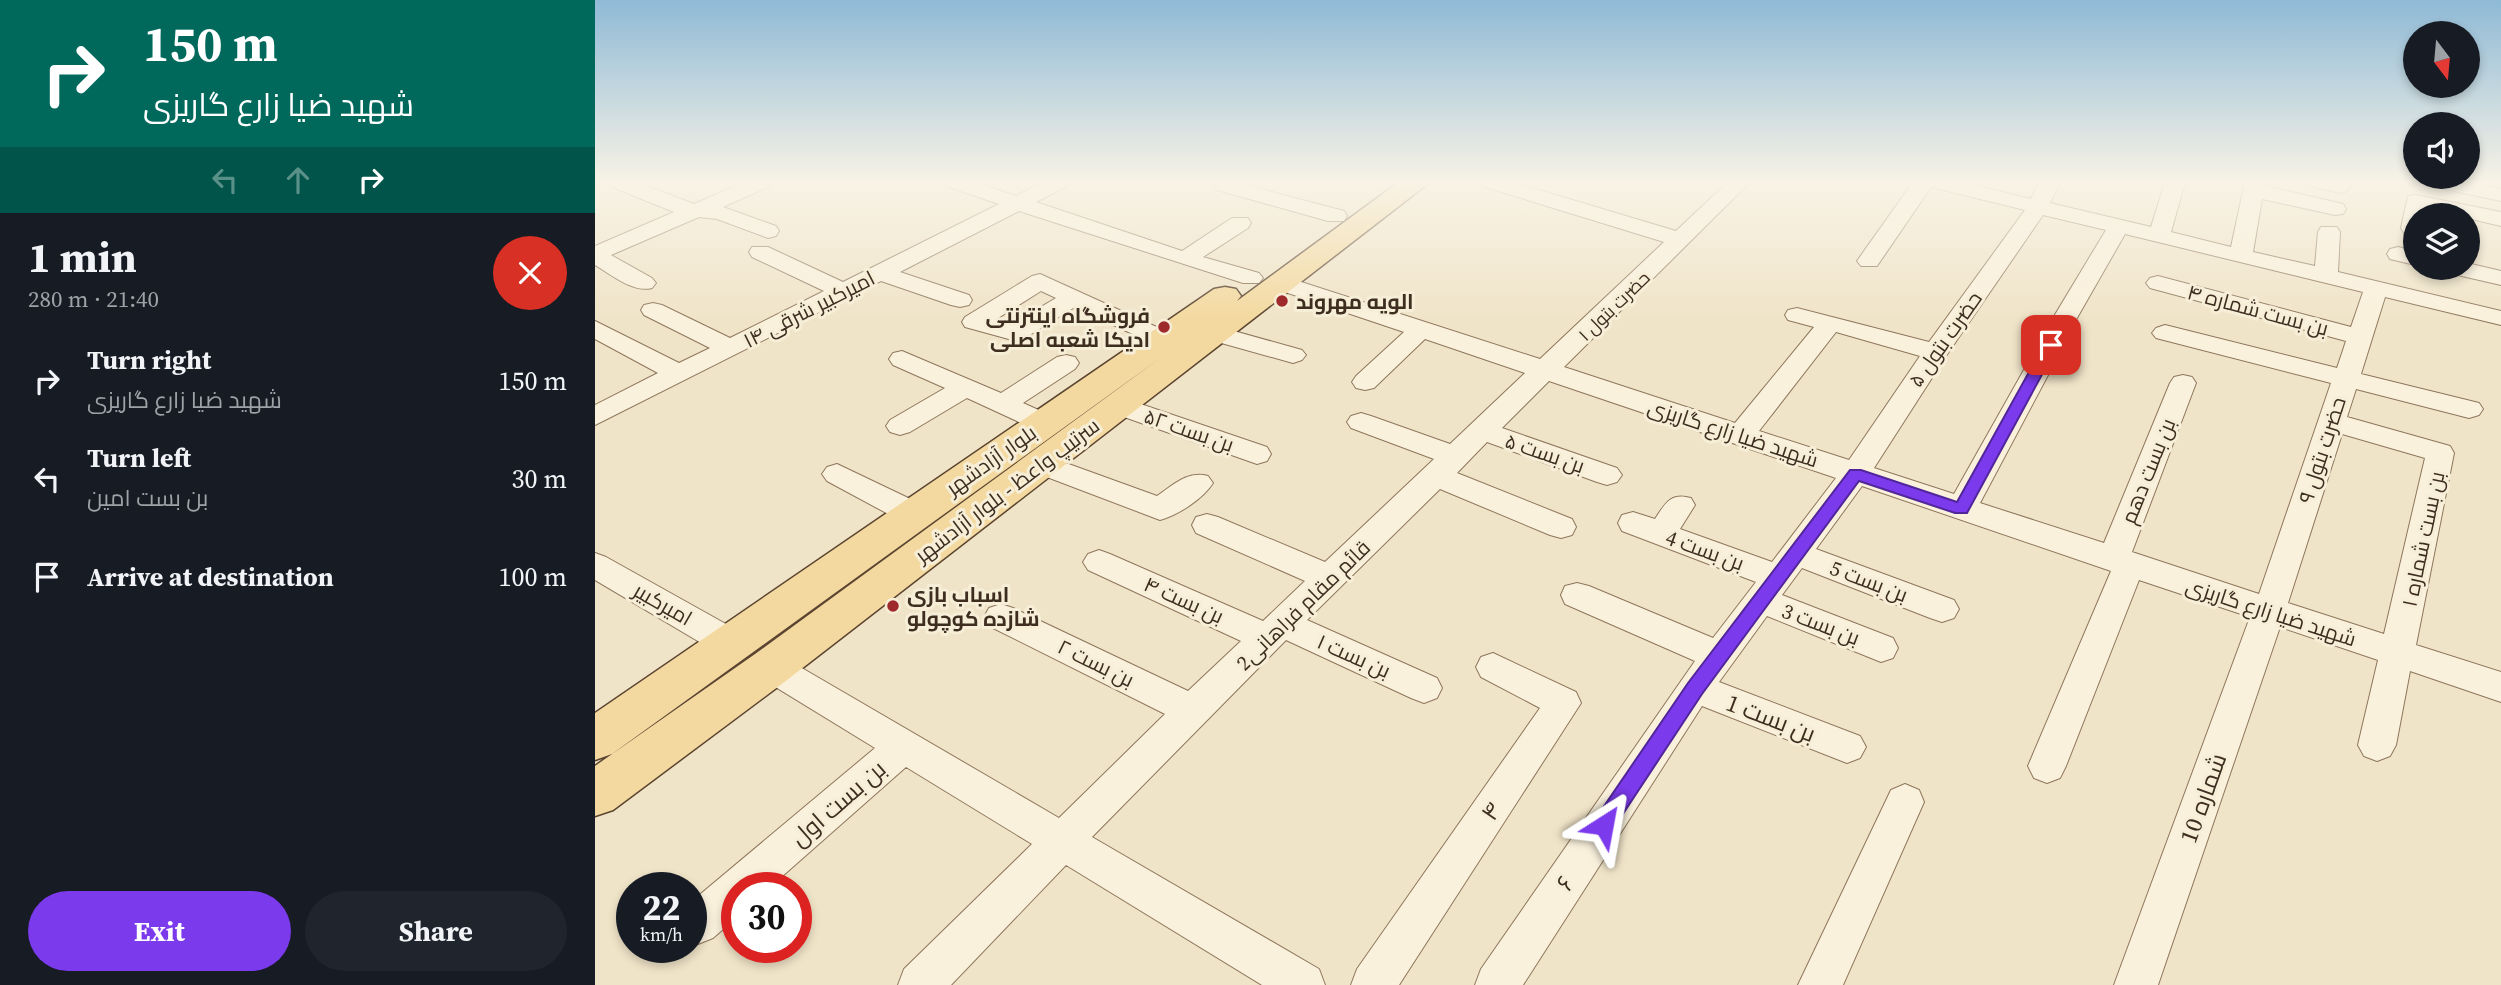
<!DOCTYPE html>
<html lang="en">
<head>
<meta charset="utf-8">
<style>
  body { margin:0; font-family:"Source Serif 4",Cairo,serif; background:#20242c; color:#f1f3f6; height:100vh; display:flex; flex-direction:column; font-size:26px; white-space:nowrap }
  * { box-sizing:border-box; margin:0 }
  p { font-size:23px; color:#9ea1a6 }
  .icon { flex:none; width:38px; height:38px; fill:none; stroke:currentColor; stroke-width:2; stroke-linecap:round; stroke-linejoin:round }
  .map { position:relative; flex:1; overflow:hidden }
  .side { display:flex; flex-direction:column; background:#171b24; width:595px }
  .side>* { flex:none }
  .hud { background:#00695c; color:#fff; overflow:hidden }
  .needle { width:46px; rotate:164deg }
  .controls { position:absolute; left:1808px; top:21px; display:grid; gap:14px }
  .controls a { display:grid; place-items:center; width:77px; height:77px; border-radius:50%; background:#171b24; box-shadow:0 4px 10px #0003; font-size:35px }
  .speed { position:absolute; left:21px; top:872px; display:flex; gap:14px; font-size:35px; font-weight:700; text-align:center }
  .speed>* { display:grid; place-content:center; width:91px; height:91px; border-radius:50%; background:#171b24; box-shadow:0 4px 10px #0003; line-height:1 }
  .speed small { font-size:18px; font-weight:400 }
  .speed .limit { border:10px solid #d22; background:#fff; color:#111 }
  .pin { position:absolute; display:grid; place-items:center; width:60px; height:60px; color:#fff; margin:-30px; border-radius:14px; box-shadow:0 4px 10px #0006 }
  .me { position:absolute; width:77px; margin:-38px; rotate:34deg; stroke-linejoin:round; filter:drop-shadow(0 0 5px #0008) }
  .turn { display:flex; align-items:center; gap:24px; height:147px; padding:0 28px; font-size:32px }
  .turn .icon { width:91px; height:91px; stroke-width:2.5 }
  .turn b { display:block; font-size:49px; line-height:60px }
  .lanes { display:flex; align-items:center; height:66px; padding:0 28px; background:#0003; justify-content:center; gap:35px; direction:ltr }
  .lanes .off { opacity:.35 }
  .round { display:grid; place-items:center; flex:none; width:74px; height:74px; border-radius:37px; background:#20242c }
  .summary { display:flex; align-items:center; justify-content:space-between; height:119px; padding:0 28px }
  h1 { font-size:42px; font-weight:700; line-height:52px }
  .cta { display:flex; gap:14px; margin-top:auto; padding:14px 28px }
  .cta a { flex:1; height:80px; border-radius:42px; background:#7c3aed; color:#fff; font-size:28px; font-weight:700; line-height:80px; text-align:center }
  .cta a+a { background:#20242c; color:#f1f3f6 }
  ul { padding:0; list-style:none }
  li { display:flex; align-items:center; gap:21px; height:98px; padding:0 28px }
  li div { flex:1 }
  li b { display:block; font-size:26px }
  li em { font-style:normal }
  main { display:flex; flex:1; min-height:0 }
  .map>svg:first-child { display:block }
</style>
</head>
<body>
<main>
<section class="side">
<div class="hud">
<div class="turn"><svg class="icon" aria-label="right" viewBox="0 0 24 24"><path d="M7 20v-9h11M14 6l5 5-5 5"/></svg><div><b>150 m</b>شهید ضیا زارع گاریزی</div></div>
<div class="lanes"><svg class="icon off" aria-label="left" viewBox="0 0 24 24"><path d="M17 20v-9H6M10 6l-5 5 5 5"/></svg><svg class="icon off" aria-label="ahead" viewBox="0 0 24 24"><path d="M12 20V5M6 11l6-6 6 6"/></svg><svg class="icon" aria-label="right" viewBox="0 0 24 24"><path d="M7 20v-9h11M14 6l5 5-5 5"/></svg></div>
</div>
<div class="summary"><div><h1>1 min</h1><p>280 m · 21:40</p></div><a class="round" style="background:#d93025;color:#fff"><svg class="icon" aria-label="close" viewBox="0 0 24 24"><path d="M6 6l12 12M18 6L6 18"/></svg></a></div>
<ul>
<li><svg class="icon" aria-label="right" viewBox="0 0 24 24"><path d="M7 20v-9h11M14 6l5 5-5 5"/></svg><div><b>Turn right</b><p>شهید ضیا زارع گاریزی</p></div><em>150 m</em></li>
<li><svg class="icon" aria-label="left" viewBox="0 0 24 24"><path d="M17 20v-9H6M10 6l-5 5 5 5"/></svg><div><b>Turn left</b><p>بن بست امین</p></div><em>30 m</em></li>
<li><svg class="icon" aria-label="arrive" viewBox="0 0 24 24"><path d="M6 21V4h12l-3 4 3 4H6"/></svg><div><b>Arrive at destination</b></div><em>100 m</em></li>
</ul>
<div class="cta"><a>Exit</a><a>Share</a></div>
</section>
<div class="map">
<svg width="1906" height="985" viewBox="0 0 1906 985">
  <rect width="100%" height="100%" fill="#f0e4c8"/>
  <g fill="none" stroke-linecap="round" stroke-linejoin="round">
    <defs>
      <path id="minor" d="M14,182h27l58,22 51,-22h28l-3,4 -47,21 53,19 3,5 -3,5 -8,2 -51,-19 -18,-2 -88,38 41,23 4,5 -4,5c-19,5 -40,-13 -57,-23v-19l79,-34 -62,-25z
        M348,182h31l42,14 27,-14h27l-3,4 -31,16 146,49 50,-33h16l3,5 -3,5 -45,29 56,16 4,5 -4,5h-16l-224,-72 -119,61 69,23 3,5 -3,5 -9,2 -9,-2 -70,-24 -286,144v-20l63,-32 -63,-34v-18l84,42 31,-15 -66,-33 -3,-5 3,-5 9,-2 9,2 68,33 94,-47 -72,-34 -3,-5 3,-5h16l75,35 156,-78 -53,-18z
        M621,182h18l110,29 3,5 -3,5h-16l-111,-31 -3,-4z
        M884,182h33l164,49 52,-49h22l-186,185 171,56 79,-96 -26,-7 -3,-5 3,-5 9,-2 132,34 96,-132 -94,-23 -54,79h-16l-4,-5 56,-79h48l70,17 9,-17h20l-10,21 101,24 14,-45h20l-14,50 60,15 14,-65h20v4l78,18 3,5 -3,5 -8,1 -73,-16 -9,53 62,14 3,-34 3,-5h16l3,5 -2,40 163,39v14l-116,-28 -24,77 118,29 4,6 -4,6 -10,3 -113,-29 -9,28 103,29 4,7 -38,192 85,27v30l-91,-31 -14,74 -6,11 -13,5 -13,-5 -6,-11 20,-85 -98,-33 -122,358h-44l136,-368 -111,-37 -73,186 -6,12 -13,5 -13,-5 -6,-12 83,-195 -249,-85 -46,63 138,51 5,9 -5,9 -12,4 -12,-4 -128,-50 -20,27 111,43 5,10 -5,10 -12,4 -114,-46 -48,66 141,54 6,11 -6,11 -13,5 -145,-57 -179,279h-48l6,-16 214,-308 -130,-57 -4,-9 4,-9 12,-3 12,3 124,52 43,-56 -134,-51 -4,-8 4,-8 11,-3 22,7c10,-15 15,-27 36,-21l4,7 -15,24 92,33 64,-84 -287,-97 -47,47 115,40 5,7 -5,7 -10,3 -10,-3 -110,-40 -30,31 115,46 4,8 -4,8 -11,3 -11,-3 -110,-46 -133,131 130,58 5,10 -5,10 -13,5 -13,-5 -125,-58 -194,197 227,132 6,16h-63l-196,-120 -115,120h-53l6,-16 128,-125 -126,-77 -136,120h-33v30l-24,21 -15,6 -7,-3v-39l184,-154 -116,-71 -5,-10 5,-10 12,-4 12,4 276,161 106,-104 -176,-88 -5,-9 5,-9 12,-4 12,4 175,83 53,-50 -153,-71 -5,-8 5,-8 11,-4 11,4 153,67 42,-40 -109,-48 -4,-8 4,-8 11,-3 11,3 107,45 109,-103 -83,-31 -4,-6 4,-6 10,-3 10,3 79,28 75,-71 -100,-34 -51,49 -9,2 -9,-2 -4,-6 4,-6 48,-44 -128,-43 -4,-5 4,-5h16l248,80 124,-117 -182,-56zM1448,215l63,15 -53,88 3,5 9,2 9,-2 3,-5 48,-84 238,58 -12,35 -193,-51 -8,2 -4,5 4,5 196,53 -9,27 -172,-43 -9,3 -4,5 4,5 175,45 -72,211 -127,-42 64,-169 -4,-6 -9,-2 -9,2 -4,6 -66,160 -124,-40 84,-158 -4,-5 -9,-3 -9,3 -4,5 -84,149 -80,-26 74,-115zM1241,332l84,24 -71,104 -90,-29zM1747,434l83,24 -41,176 -96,-31z
        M1713,182h38l4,5 -3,4 -7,2 -29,-7z
        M1833,182h42l31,7v12l-70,-15z
        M1821,195l85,17v14l-34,-8v-3l-41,-6 -1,6h-10v19l-11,-1 -3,-5 7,-32z
        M1803,247l17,4v14l-25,-6 -3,-5 3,-5z
        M1872,263l34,8v14l-52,-12 -4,-5h22z
        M445,274l132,60 4,5 -4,5 -9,3 -9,-3 -79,-37 -50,31 -9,3 -51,-14 -3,-5 3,-5 67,-41zM446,291l15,7 -44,26 -17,-4z
        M621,326l86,24 4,5 -4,5 -9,3 -86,-24 -4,-5 4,-5z
        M307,351l99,42 56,-36 9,-2 9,2 4,6 -4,6 -52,34 31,14 4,6 -4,6 -10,3 -10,-3 -67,-31 -57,34 -10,3 -10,-3 -4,-6 4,-6 55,-32 -52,-23 -4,-6 4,-6z
        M525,397l147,50 4,7 -4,7 -10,3 -147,-52 -4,-6 4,-6z
        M446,454l116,42c16,-11 31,-26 51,-20l5,7c-10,16 -35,32 -53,37l-129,-49 -4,-7 4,-7z
        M242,464l88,42 4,8 -4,8 -11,3 -11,-3 -76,-41 -5,-7 5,-7z
        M0,553l11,4 136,76 5,10 -5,10 -12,4 -12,-4 -123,-73z
        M898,653l83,39 5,11 -182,282h-48l6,-16 183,-261 -59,-31 -5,-10 5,-10z
        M1310,784l14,6 5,12 -81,183h-45l93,-195z"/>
      <path id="major" d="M804,182h31l-643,498 -174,130 -18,6v-50l160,-112 408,-298 -551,398 -17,6v-47l619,-424 11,-2 11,2 5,7 -4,5z"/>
    </defs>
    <use href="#minor" stroke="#8d765c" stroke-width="2"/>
    <use href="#major" stroke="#5b4430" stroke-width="3"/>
    <use href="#minor" fill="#faf1dc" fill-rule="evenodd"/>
    <use href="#major" fill="#f3d9a0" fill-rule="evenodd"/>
  </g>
  <linearGradient id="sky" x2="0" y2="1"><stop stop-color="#8fbad6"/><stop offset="0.57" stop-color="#f8f3e6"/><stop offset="1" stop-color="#f8f3e6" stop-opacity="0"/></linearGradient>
  <rect width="1906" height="320" fill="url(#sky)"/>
  <path fill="#7c3aed" stroke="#51269a" stroke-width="2" d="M1456,340l7,5 -91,168h-12l-96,-32 -157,213 -91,138 -7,3 -8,-3 -3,-7 3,-7 92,-135 162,-213h11l96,32 87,-157z"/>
  <g fill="#9e2a2b" stroke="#f7eed8" stroke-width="2.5">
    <circle cx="687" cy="301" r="7"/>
    <circle cx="569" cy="327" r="7"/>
    <circle cx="298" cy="606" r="7"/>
  </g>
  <g text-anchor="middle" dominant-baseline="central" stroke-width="6" stroke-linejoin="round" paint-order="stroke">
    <g font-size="18" fill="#3d2e20" stroke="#f7eed8">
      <text transform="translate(1019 306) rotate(-44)">حضرت بتول ۱</text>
    </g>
    <g font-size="21" font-weight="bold" fill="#3d2e20" stroke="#f7eed8" text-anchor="start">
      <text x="701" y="301">الویه مهروند</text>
      <text x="555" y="315" text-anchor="end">فروشگاه اینترنتی<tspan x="555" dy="24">ادیکا شعبه اصلی</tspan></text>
      <text x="312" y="594">اسباب بازی<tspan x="312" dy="24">شازده کوچولو</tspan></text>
    </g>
    <g font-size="21" fill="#3d2e20" stroke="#f7eed8">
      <text transform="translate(214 309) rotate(-27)">۱۴ امیرکبیر شرقی</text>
      <text transform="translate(1663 310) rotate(15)">بن بست شماره ۴</text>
      <text transform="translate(1350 339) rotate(-55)">حضرت بتول ۵</text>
      <text transform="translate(594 430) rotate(19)">بن بست ۵۲</text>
      <text transform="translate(1138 433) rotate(18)">شهید ضیا زارع گاریزی</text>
      <text transform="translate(1727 450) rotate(-72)">حضرت بتول ۹</text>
      <text transform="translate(950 453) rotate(19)">بن بست ۵</text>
      <text transform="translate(396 460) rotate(-35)">بلوار آزادشهر</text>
      <text transform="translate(1553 471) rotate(-68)">بن بست دهم</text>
      <text transform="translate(412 490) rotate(-37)">سرتیپ واعظ - بلوار آزادشهر</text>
      <text transform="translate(1828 539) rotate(-78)">بن بست شماره ۱</text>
      <text transform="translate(1110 550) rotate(20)">بن بست 4</text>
      <text transform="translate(1274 581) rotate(21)">بن بست 5</text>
      <text transform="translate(589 600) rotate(24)">بن بست ۴</text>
      <text transform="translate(68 604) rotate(30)">امیرکبیر</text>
      <text transform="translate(708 605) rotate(-44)">2قائم مقام فراهانی</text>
      <text transform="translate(1676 612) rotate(18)">شهید ضیا زارع گاریزی</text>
      <text transform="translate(1226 624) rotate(21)">بن بست 3</text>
      <text transform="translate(759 656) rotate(24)">بن بست ۱</text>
      <text transform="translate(501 663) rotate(26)">بن بست ۲</text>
    </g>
    <g font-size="24" fill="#3d2e20" stroke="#f7eed8">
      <text transform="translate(1176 718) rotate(21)">بن بست 1</text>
      <text transform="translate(1608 798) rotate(-70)">شماره 10</text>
      <text transform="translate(243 803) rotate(-41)">بن بست اول</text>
      <text transform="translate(896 811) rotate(-56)">۴</text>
      <text transform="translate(970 883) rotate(-56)">۶</text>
    </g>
  </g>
</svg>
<div class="controls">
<a><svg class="needle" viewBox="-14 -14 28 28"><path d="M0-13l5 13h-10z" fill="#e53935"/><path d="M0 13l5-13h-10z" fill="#9ea1a6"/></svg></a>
<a><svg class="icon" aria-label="sound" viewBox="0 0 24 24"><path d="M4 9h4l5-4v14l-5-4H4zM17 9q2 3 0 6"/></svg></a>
<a><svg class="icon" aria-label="layers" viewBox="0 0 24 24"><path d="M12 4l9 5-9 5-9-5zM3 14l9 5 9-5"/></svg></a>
</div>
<div class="speed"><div>22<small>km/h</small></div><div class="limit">30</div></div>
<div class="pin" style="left:1456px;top:345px;background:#d93025"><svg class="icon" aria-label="arrive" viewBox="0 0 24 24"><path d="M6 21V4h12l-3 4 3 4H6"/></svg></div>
<svg class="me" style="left:1009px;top:825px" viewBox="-20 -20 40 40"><path d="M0-17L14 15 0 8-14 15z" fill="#7c3aed" stroke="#fff" stroke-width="4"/></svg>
</div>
</main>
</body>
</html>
